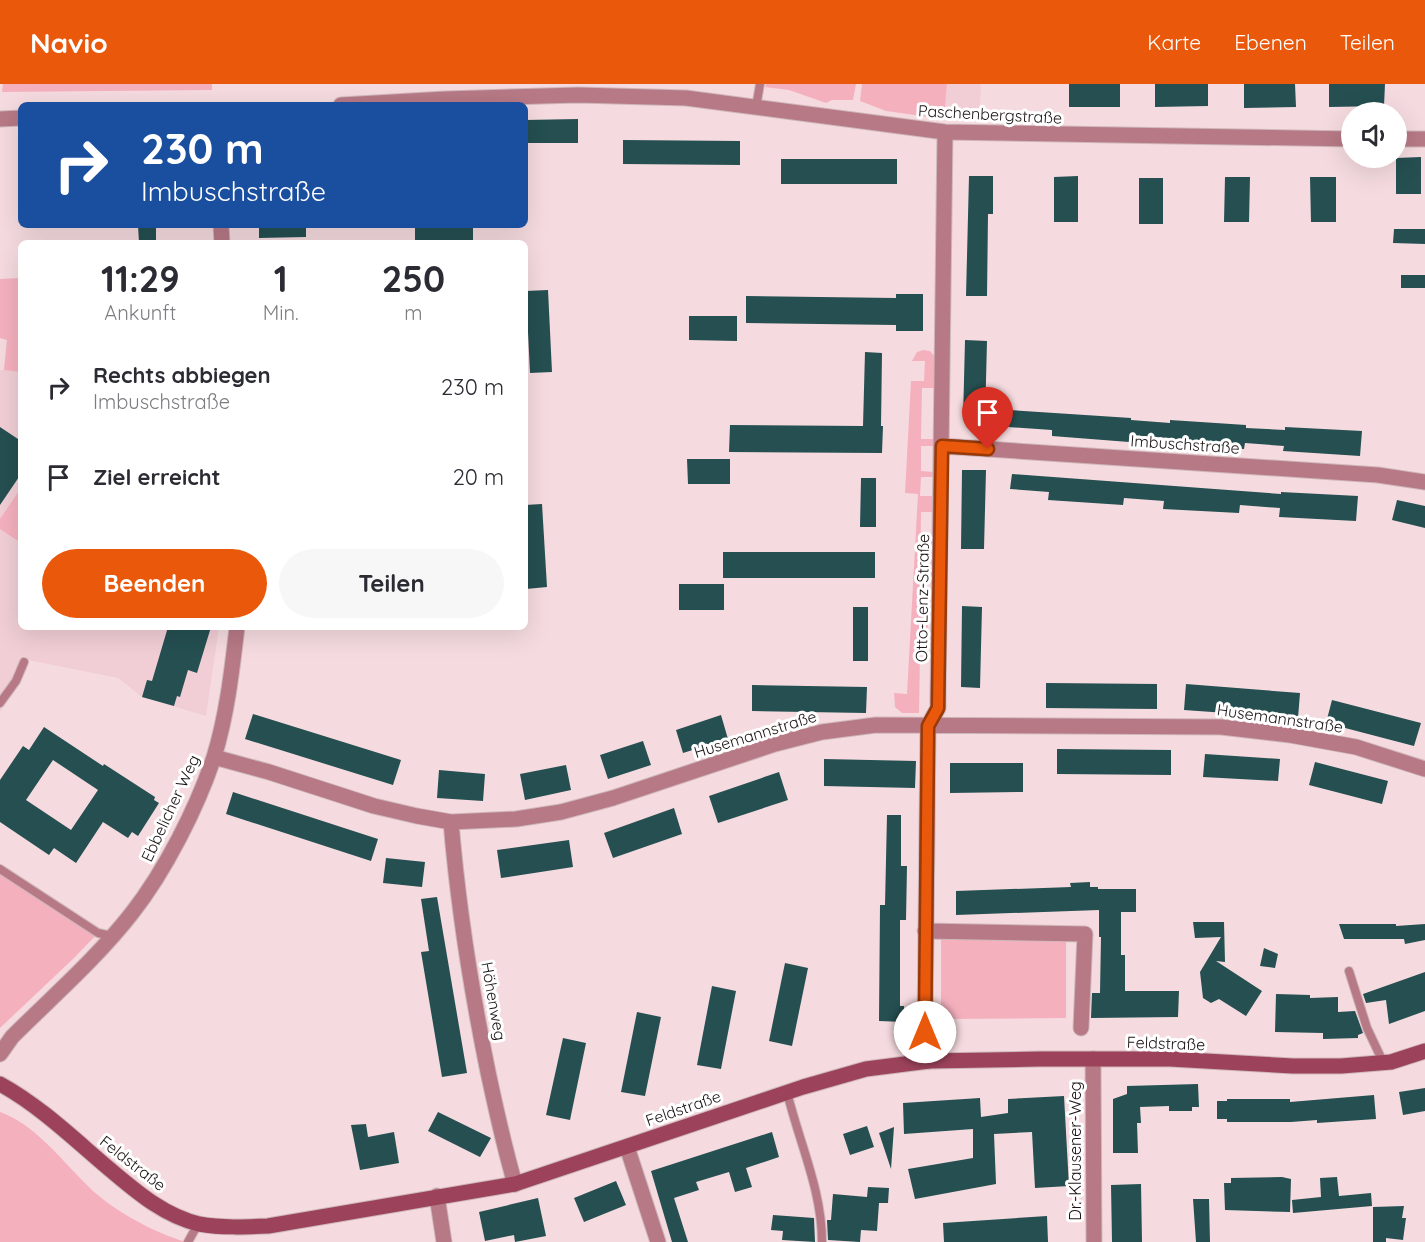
<!DOCTYPE html>
<html lang="de">
<head>
<meta charset="utf-8">
<style>
  body { margin:0; font-family:Quicksand,sans-serif; background:#f7f7f7; color:#2b2b33; height:100vh; display:flex; flex-direction:column; font-size:22px; white-space:nowrap }
  * { box-sizing:border-box; margin:0 }
  p { font-size:20px; color:#7c7c81 }
  .icon { flex:none; width:33px; height:33px; fill:none; stroke:currentColor; stroke-width:2; stroke-linecap:round; stroke-linejoin:round }
  .map { position:relative; flex:1; overflow:hidden }
  .side { position:absolute; left:18px; top:156px; width:510px; height:390px; display:flex; flex-direction:column; background:#fff; border-radius:9px; box-shadow:0 6px 24px #0002 }
  .side>* { flex:none }
  .top-card { position:absolute; left:18px; top:18px; width:510px; height:126px; border-radius:9px; box-shadow:0 6px 24px #0002; background:#1a4fa0; color:#fff; overflow:hidden }
  .buttons { position:absolute; left:1341px; top:18px; display:grid; gap:12px }
  .buttons a { display:grid; place-items:center; width:66px; height:66px; border-radius:50%; background:#fff; box-shadow:0 6px 24px #0002; font-size:30px }
  .pin { position:absolute; display:grid; place-items:center; width:51px; height:51px; color:#fff; margin:-62px -26px; border-radius:50% 50% 50% 0; rotate:-45deg; box-shadow:0 0 6px #0007 }
  .pin .icon { rotate:45deg }
  .me { position:absolute; width:66px; margin:-33px; rotate:0deg; stroke-linejoin:round; filter:drop-shadow(0 0 4px #0008) }
  .turn { display:flex; align-items:center; gap:21px; height:126px; padding:0 24px; font-size:27px }
  .turn .icon { width:78px; height:78px; stroke-width:2.5 }
  .turn b { display:block; font-size:42px; line-height:51px }
  .eta { display:flex; justify-content:space-evenly; align-items:center; height:102px; text-align:center }
  .eta b { font-size:36px; font-weight:700; line-height:42px }
  .cta { display:flex; gap:12px; margin-top:auto; padding:12px 24px }
  .cta a { flex:1; height:69px; border-radius:36px; background:#ea580c; color:#fff; font-size:24px; font-weight:700; line-height:69px; text-align:center }
  .cta a+a { background:#f7f7f7; color:#2b2b33 }
  ul { padding:0; list-style:none }
  li { display:flex; align-items:center; gap:18px; height:90px; padding:0 24px }
  li div { flex:1 }
  li b { display:block; font-size:22px }
  li em { font-style:normal }
  header { display:flex; align-items:center; gap:36px; box-sizing:border-box; height:84px; padding:0 30px; background:#ea580c; color:#fff }
  header strong { font-size:28px }
  nav { display:flex; gap:33px; margin-inline-start:auto; font-size:21px }
  .map>svg:first-child { display:block }
</style>
</head>
<body>
<header>
<strong>Navio</strong>
<nav><a>Karte</a><a>Ebenen</a><a>Teilen</a></nav>
</header>
<div class="map">
<svg width="1425" height="1158" viewBox="0 0 1425 1158">
  <rect width="100%" height="100%" fill="#f5dbdf"/>
  <path fill="#f1ced5" d="M947,0h34l-2,38 -35,-3z
    M21,194v349h198l-13,89 -64,-19 -24,-19 -90,-18 -1,9 -27,43v-342h4l3,-30 -7,-2v-59z"/>
  <path fill="#f5b0be" d="M3,0h209v6l-210,2z
    M766,0h90l-3,16h-21l-6,3 -37,-13 -24,-3z
    M862,0h85l-3,35 -58,-8 -26,-10z
    M21,194v94l-17,-2 3,-30 -7,-2v-59z
    M923,266l7,1 5,6v31h-13l-1,51h13v7h-13v25l13,1v5h-13l-1,19h13l1,16h-13l-1,75 13,1 -1,6h-12l-1,19 12,1 -11,41 -1,58h-17l-7,-6 -1,-14 13,1 11,-200 -13,-1 6,-112h13l1,-20h-13l5,-9z
    M21,404v55l-21,-14v-10z
    M0,788l98,61 -24,25 -74,70z
    M1066,853v81l-125,1v-81z
    M0,1028c34,12 59,45 84,70 24,26 68,50 102,60h-186z"/>
  <path fill="#254f51" fill-rule="evenodd" d="M1069,0h51v23h-51z
    M1155,0h53v22l-53,1z
    M1244,0h51l1,23 -52,1z
    M1329,0h56l-1,22 -55,1z
    M578,35v24h-53v-23z
    M623,56l117,1v24l-117,-1z
    M1421,73v37h-25v-36z
    M781,75h116v25h-116z
    M969,92h24v38h-5l-1,82h-21z
    M1078,92v46h-24v-45z
    M1225,93h25l-1,45h-25z
    M1310,93h26v45h-25z
    M1139,94h24v46h-24z
    M138,141h18v18h-17z
    M259,141h47v12l-47,1z
    M415,141h58v17h-58z
    M1394,145h31v15l-32,-1z
    M1401,191h24v13h-24z
    M548,206l4,82 -22,1 -4,-82z
    M896,210h27v37h-27v-6l-150,-2v-27l150,2z
    M689,232h48v25l-48,-1z
    M965,256l22,1 -2,79h-22z
    M865,268l17,1 -1,73h2l-1,27 -153,-1 1,-27 133,1z
    M1009,326l122,8v2l39,3v-3l76,5v3l39,2v-3l77,4 -2,25 -77,-5 1,-5 -39,-3 -1,6 -75,-4v-7l-39,-3 -1,7 -77,-6v-6l-44,-3z
    M0,343l21,14v33l-21,31z
    M687,375h43v25h-42z
    M962,386h24l-2,79h-23z
    M1012,390l269,20v-2l77,4 -2,25 -77,-4 1,-9 -40,-3 -1,8 -76,-4 1,-8 -40,-3 -1,7 -75,-5 1,-8 -39,-3z
    M861,394h15v49h-16z
    M1397,416l28,6v22l-33,-8z
    M542,420l5,83 -21,2 -1,-84z
    M723,468h152v26h-152z
    M679,500h45v26h-45z
    M962,522l20,1 -2,81 -19,-1z
    M853,523h15v54h-15z
    M168,543h43l-14,46 -9,-3 -8,27 -3,-1 -3,10 -32,-9 5,-17 5,1z
    M1046,599l111,1v25l-111,-1z
    M1186,600l114,9 -2,25 -114,-8z
    M752,601l115,2 -1,26 -114,-2z
    M1332,616l89,23 -7,23 -88,-23z
    M253,630l148,46 -8,25 -148,-46z
    M721,631l7,24 -45,14 -7,-23z
    M44,643l59,39 1,-2 51,33 -1,3 5,3 -21,33 -6,-4 -4,6 -25,-16 -27,41 -22,-15 -5,7 -49,-33v-42l23,-34 6,4zM53,676l45,30 -27,40 -45,-30z
    M643,657l8,24 -43,14 -8,-24z
    M1057,665l114,1v25l-114,-1z
    M1205,670l75,5 -2,22 -75,-4z
    M824,675l92,2 -1,27 -91,-2z
    M1315,678l73,19 -6,23 -73,-19z
    M950,679h73v29l-73,1z
    M566,681l5,25 -46,10 -5,-26z
    M439,686l46,4 -2,27 -46,-3z
    M779,688l9,28 -70,23 -9,-27z
    M233,708l145,47 -7,22 -145,-47z
    M674,724l8,26 -69,24 -9,-25z
    M887,731h14v51h6l-1,54h-6v86h4v16l-25,-1 1,-116h5z
    M569,756l4,27 -72,11 -4,-28z
    M386,774l39,4 -3,25 -39,-4z
    M1090,798v5h8v2h38v23h-15v43h4v36h54l-1,26 -87,1 1,-25h8l1,-56h-2v-27l-143,5v-24l115,-4 -1,-4z
    M437,813l30,176 -25,4 -21,-125 8,-1 -8,-52z
    M1193,838h31l1,40 -9,-1 46,30 -16,25 -27,-17 -8,4 -8,-5 -3,-26 21,-35 -26,1z
    M1339,840h57v2l29,-2v16l-20,4 -1,-5h-60z
    M1264,864l14,6 -3,14 -15,-2z
    M785,879l23,5 -16,78 -23,-5z
    M1425,888v39l-36,13 -3,-24 -20,3 -3,-9z
    M712,902l24,5 -15,78 -24,-4z
    M1276,910l34,1v3l28,-1v15l17,-1 8,22 -5,2v3l-35,1v-6l-48,-1z
    M637,928l24,5 -16,79 -24,-4z
    M563,954l23,5 -16,77 -24,-5z
    M1198,1000l1,23h-7v4h-23v-5l-29,1 1,16h-4l1,30h-25v-54l14,-5v-8z
    M1425,1004v23l-22,4 -4,-23z
    M1374,1011l2,24 -59,4v-3l-26,2h-64v-3h-10v-18h10v-2h63v3z
    M1064,1012l5,90 -34,2 -3,-56 -38,2 2,50 -81,15 -7,-30 65,-11v-29l-69,5 -1,-31 77,-5 1,19 27,-4v-14z
    M438,1028l53,26 -11,19 -52,-26z
    M366,1040l2,13 26,-5 5,31 -39,7 -9,-45z
    M867,1042l7,21 -24,8 -7,-21z
    M894,1043l-3,42 -12,-36z
    M772,1048l7,25 -33,11 6,19 -17,5 -6,-20 -33,10 3,8 -25,8 14,44h-16l-21,-71z
    M1282,1093l9,2 -1,33 -65,-2 -1,-27h7v-5z
    M1337,1093l2,19 32,-3 1,13 -79,7 -1,-13 29,-3 -1,-19z
    M616,1097l10,24 -42,17 -10,-24z
    M1141,1100l1,58h-30l-1,-57z
    M868,1103l21,1 -1,15h-9l-2,28 -16,-1 -1,12 -32,-2 -1,-20h4l2,-26 34,3z
    M538,1114l8,38 -31,6 -1,-7 -29,6 -6,-29z
    M1193,1115h16l1,43h-14z
    M1404,1122l-2,12h4l-3,22 -17,-2v4h-13v-35z
    M773,1131l41,3 1,24 -33,-2 1,-9 -12,-1z
    M1047,1132l1,26h-104l-1,-19z"/>
  <g fill="none" stroke-linecap="round" stroke-linejoin="round">
    <defs>
      <path id="lane" d="M756,23l4,-23
        M0,619l16,-22 8,-19
        M0,785l98,64 14,3
        M1349,887l18,57 16,34
        M787,1008c12,50 35,98 35,150
        M188,1158l10,-18"/>
      <path id="street" d="M341,21l104,-6 133,-4 108,3 259,34 407,7
        M0,35l21,-1
        M1396,55h29
        M221,141l1,18
        M942,362l436,29 47,7
        M214,673l55,15 105,34 43,10 34,6 65,-3 45,-7 52,-14 162,-54 47,-12 54,-7 345,2 69,8 66,12 69,22
        M451,738c7,84 20,167 37,250 8,37 16,75 27,112
        M925,847l160,3 -4,94
        M0,970l12,-17c40,-40 85,-79 120,-124 33,-42 65,-105 82,-156 13,-42 18,-87 23,-130
        M1093,975l1,183
        M929,977l-4,-29 3,-306 10,-18v-14l7,-562
        M627,1063l31,95
        M437,1112l7,46"/>
      <path id="secondary" d="M0,1000c42,23 77,58 113,88 25,21 52,44 86,52 23,4 46,3 69,2l247,-42 288,-97 63,-18 63,-8 110,-2h131l123,7h48l50,-4 34,-11"/>
    </defs>
    <use href="#lane" stroke="#ceb7ba" stroke-width="10"/>
    <use href="#street" stroke="#ceb7ba" stroke-width="17"/>
    <use href="#secondary" stroke="#ceb7ba" stroke-width="17"/>
    <use href="#lane" stroke="#b77986" stroke-width="8"/>
    <use href="#street" stroke="#b77986" stroke-width="15"/>
    <use href="#secondary" stroke="#9c435b" stroke-width="15"/>
  </g>
  <g fill="none" stroke-linecap="round" stroke-linejoin="round">
    <defs>
      <path id="route" d="M925,948l3,-306 10,-18 4,-262 46,3"/>
    </defs>
    <use href="#route" stroke="#983908" stroke-width="15"/>
    <use href="#route" stroke="#ea580c" stroke-width="10"/>
  </g>
  <g text-anchor="middle" dominant-baseline="central" stroke-width="6" stroke-linejoin="round" paint-order="stroke">
    <g font-size="16" fill="#1b1314" stroke="#fff">
      <text transform="translate(990 30) rotate(3)">Paschenbergstraße</text>
      <text transform="translate(1185 360) rotate(4)">Imbuschstraße</text>
      <text transform="translate(922 514) rotate(-89)">Otto-Lenz-Straße</text>
      <text transform="translate(1280 634) rotate(8)">Husemannstraße</text>
      <text transform="translate(755 650) rotate(-17)">Husemannstraße</text>
      <text transform="translate(170 724) rotate(-65)">Ebbelicher Weg</text>
      <text transform="translate(494 917) rotate(80)">Höhenweg</text>
      <text transform="translate(1166 959) rotate(2)">Feldstraße</text>
      <text transform="translate(683 1024) rotate(-19)">Feldstraße</text>
      <text transform="translate(1075 1067) rotate(-90)">Dr.-Klausener-Weg</text>
      <text transform="translate(133 1079) rotate(38)">Feldstraße</text>
    </g>
  </g>
</svg>
<div class="buttons">
<a><svg class="icon" aria-label="sound" viewBox="0 0 24 24"><path d="M4 9h4l5-4v14l-5-4H4zM17 9q2 3 0 6"/></svg></a>
</div>
<div class="pin" style="left:988px;top:365px;background:#d93025"><svg class="icon" aria-label="arrive" viewBox="0 0 24 24"><path d="M6 21V4h12l-3 4 3 4H6"/></svg></div>
<svg class="me" style="left:925px;top:948px" viewBox="-20 -20 40 40"><circle r="19" fill="#fff"/><path d="M0-13L10 11 0 6-10 11z" fill="#ea580c"/></svg>
<div class="top-card">
<div class="turn"><svg class="icon" aria-label="right" viewBox="0 0 24 24"><path d="M7 20v-9h11M14 6l5 5-5 5"/></svg><div><b>230 m</b>Imbuschstraße</div></div>
</div>
<section class="side">
<div class="eta">
<div><b>11:29</b><p>Ankunft</p></div>
<div><b>1</b><p>Min.</p></div>
<div><b>250</b><p>m</p></div>
</div>
<ul>
<li><svg class="icon" aria-label="right" viewBox="0 0 24 24"><path d="M7 20v-9h11M14 6l5 5-5 5"/></svg><div><b>Rechts abbiegen</b><p>Imbuschstraße</p></div><em>230 m</em></li>
<li><svg class="icon" aria-label="arrive" viewBox="0 0 24 24"><path d="M6 21V4h12l-3 4 3 4H6"/></svg><div><b>Ziel erreicht</b></div><em>20 m</em></li>
</ul>
<div class="cta"><a>Beenden</a><a>Teilen</a></div>
</section>
</div>
</body>
</html>
